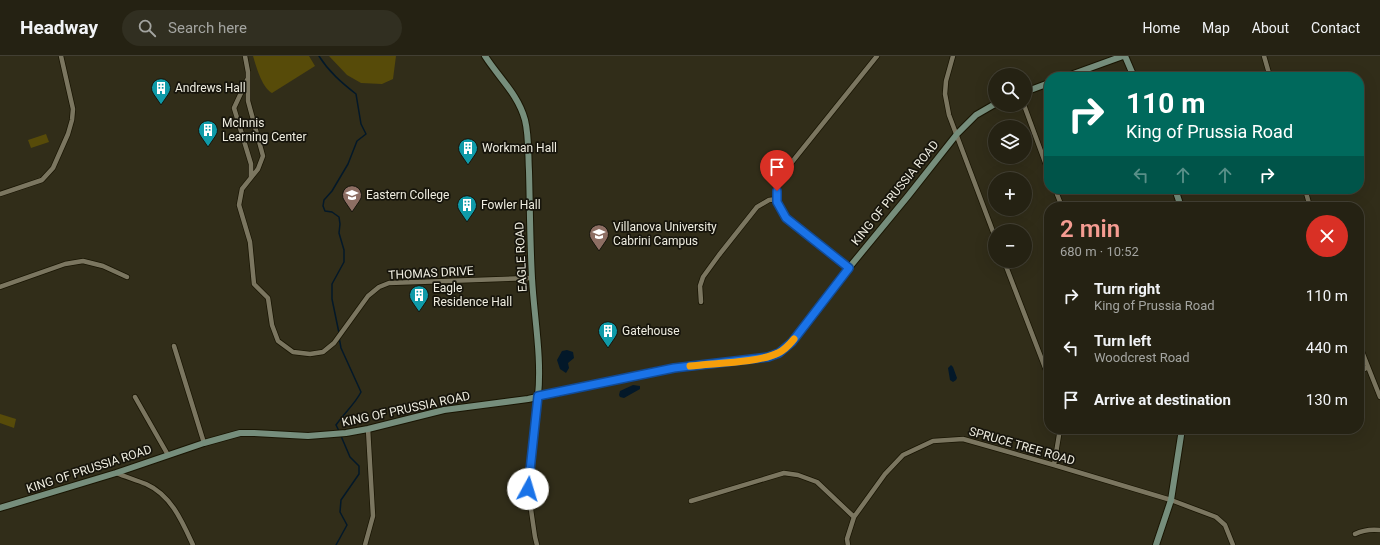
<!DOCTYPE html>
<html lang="en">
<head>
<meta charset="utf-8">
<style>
  body { margin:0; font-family:Roboto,sans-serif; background:#312f21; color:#f1f3f6; height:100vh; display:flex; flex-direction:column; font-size:15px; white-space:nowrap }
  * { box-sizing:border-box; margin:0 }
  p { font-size:13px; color:#a3a4a0 }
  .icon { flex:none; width:22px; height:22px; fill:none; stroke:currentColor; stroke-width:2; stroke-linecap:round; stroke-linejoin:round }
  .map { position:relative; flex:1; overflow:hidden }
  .drawer { position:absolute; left:1044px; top:146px; width:320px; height:232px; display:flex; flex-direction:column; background:#252213; border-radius:16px; box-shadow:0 4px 16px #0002,0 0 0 1px #423f33 }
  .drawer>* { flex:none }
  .banner { position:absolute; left:1044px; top:16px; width:320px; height:122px; border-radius:16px; box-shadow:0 4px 16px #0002,0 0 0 1px #423f33; background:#00695c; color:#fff; overflow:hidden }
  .buttons { position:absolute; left:988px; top:12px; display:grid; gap:8px }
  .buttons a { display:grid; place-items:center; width:44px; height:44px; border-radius:50%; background:#252213; box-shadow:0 4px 16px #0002,0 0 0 1px #423f33; font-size:20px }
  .pin { position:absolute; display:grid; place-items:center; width:34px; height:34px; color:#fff; margin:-41px -17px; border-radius:50% 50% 50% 0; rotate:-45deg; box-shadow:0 0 4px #0007 }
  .pin .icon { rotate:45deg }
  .me { position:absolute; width:44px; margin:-22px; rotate:6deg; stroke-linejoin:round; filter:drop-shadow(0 0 3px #0008) }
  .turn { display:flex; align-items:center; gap:14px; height:84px; padding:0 16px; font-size:18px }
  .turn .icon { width:52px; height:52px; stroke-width:2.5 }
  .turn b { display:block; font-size:28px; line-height:34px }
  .lanes { display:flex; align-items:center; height:38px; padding:0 16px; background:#0003; justify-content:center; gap:20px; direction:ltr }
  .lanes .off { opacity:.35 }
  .round { display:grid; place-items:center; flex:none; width:42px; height:42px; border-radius:21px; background:#312f21 }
  .head { display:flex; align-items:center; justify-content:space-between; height:68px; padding:0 16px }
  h1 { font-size:24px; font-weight:600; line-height:30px; color:#f59c92 }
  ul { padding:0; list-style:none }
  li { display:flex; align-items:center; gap:12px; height:52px; padding:0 16px }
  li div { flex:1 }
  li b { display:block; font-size:15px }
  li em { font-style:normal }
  header { display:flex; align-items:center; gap:24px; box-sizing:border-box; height:56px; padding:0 20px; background:#252213; border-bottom:1px solid #423f33 }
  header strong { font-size:19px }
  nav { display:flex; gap:22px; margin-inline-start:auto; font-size:14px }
  .search { width:280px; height:36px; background:#312f21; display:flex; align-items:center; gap:10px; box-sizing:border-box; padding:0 14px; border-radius:22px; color:#a3a4a0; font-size:15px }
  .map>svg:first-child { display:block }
</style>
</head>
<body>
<header>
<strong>Headway</strong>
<div class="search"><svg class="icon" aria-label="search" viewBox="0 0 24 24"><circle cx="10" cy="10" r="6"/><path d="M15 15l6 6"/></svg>Search here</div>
<nav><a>Home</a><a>Map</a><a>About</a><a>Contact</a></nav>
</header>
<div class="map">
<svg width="1380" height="489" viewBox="0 0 1380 489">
  <rect width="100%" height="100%" fill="#312d19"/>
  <path fill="#574b09" d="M253,0h56l6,10 -43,27c-10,-5 -16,-27 -19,-37z
    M329,0h67l-3,23 -11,5 -21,-1 -14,-8z
    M46,78l3,8 -18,6 -3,-8z
    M0,358l16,5 -2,9 -14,-5z"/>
  <path fill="#031829" d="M567,294l6,2 1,6 -6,5 1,5 -3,5 -6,-4 -3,-9 5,-9z
    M951,309l2,2 4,11 -1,2 -3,2 -3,-2 -2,-12z
    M633,329l7,1v3l-16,9 -4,-1 -1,-2 1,-4z"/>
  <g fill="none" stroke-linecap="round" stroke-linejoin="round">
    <path stroke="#031829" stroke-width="1.5" d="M319,0c10,16 23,27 37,38l5,30 5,10 -9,7 -9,23 -16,27 -8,9 -1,6 2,5 7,1 7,5 1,7 -1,9 5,17v12l-12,22v15l7,34
      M339,375l-3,-6c8,-12 19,-21 25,-33l-20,-44 -2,-11
      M336,489l11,-20 -7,-13 1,-12 18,-26v-8l-9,-9 -9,-21"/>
    <defs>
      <path id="street" d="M245,0l3,16v29l15,55 -5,13 -16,20 -3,16 11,37 4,42 14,14 4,27 6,16 15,11 17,2 13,-2 11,-9 34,-47 11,-9 10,-4 143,-5
        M953,0l-7,25 -1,13 4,21 46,122
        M1264,0l6,21
        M247,24l-13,28 17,56v13
        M1024,49l25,68
        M1055,133l7,18
        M1305,133l5,18
        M0,138l42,-14 11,-12 15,-34 4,-14 1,-11 -12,-53
        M1004,205l45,117
        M849,212l-63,-50 -5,-8 -4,-8v-11l3,-11 4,-8 93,-116
        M0,231l65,-23 18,-3 20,5 24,11
        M701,246l-1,-16 3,-9 16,-22 38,-48 12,-7 8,-1
        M1359,288l21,53
        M174,290l30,97
        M1359,316l9,-5
        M135,341l33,58
        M1054,409l6,-36
        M116,417c10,4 20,7 30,11 25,11 36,37 47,61
        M691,445l93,-28 14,2 19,7 37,35
        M1355,478c8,-4 16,-5 25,-4
        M365,489l8,-29 -5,-87
        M537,489l-2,-8 -7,-48 10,-93
        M848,489l-1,-6 7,-22 31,-43 18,-19 30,-14 30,-2 91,26 117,35 45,17 9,8 8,20"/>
      <path id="secondary" d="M485,0c14,22 33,38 40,64 4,16 3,35 4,51 1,36 1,72 3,107 2,39 10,79 6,118
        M1125,0l9,21
        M1065,21l58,-21
        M1025,36l24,-9
        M1175,133l6,18
        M0,452l116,-35 88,-30 36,-10h14l54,3 38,-3 22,-4 76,-19 84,-11 133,-29 26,-4 66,-7 15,-2 11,-4 8,-6 12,-14 44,-58 65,-79 49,-62 19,-19 19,-11
        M1156,489l15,-45 11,-71"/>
    </defs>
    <use href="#street" stroke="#191503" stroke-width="6"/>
    <use href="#secondary" stroke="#191503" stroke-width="8"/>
    <use href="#street" stroke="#7b7660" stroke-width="4.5"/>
    <use href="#secondary" stroke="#768e7c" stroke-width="6"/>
  </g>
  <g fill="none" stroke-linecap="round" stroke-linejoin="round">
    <defs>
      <path id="route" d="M528,433l10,-93 136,-28 94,-11 11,-4 13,-11 57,-74 -63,-50 -9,-16v-11"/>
    </defs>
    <use href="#route" stroke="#114b97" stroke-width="10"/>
    <use href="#route" stroke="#1a73e8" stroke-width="7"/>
    <path stroke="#f59e0b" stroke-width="7" d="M690,310c23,-3 68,-3 88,-13 7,-3 12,-9 16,-14"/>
  </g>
  <defs>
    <symbol id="building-pin" viewBox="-11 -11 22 30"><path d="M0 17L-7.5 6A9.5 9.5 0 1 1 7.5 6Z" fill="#0f9aa8" stroke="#17150c"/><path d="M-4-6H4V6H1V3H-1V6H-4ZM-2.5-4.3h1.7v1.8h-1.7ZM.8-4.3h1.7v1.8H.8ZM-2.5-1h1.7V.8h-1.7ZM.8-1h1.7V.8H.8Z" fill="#fff"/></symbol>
    <symbol id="school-pin" viewBox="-11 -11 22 30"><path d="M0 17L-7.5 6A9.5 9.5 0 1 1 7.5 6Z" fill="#8d6e63" stroke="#17150c"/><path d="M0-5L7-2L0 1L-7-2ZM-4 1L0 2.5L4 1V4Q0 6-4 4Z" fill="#fff"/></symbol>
    <symbol id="university-pin" viewBox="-11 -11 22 30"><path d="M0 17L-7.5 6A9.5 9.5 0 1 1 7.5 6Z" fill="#8d6e63" stroke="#17150c"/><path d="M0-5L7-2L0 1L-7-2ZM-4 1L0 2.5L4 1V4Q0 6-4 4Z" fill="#fff"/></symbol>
  </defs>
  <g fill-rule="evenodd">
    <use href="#building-pin" x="150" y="21" width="22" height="30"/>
    <use href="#building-pin" x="197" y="63" width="22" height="30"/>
    <use href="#building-pin" x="457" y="81" width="22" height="30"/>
    <use href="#school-pin" x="341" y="128" width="22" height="30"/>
    <use href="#building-pin" x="456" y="138" width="22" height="30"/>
    <use href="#university-pin" x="588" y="167" width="22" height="30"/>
    <use href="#building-pin" x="408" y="228" width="22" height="30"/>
    <use href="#building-pin" x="597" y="264" width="22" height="30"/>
  </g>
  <g text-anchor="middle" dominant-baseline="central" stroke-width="3.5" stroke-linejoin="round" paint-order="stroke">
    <g font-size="12" fill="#efede0" stroke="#17150c" text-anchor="start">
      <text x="175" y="32">Andrews Hall</text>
      <text x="222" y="67">McInnis<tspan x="222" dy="14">Learning Center</tspan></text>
      <text x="482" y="92">Workman Hall</text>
      <text x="366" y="139">Eastern College</text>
      <text x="481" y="149">Fowler Hall</text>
      <text x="613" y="171">Villanova University<tspan x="613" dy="14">Cabrini Campus</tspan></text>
      <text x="433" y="232">Eagle<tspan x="433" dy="14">Residence Hall</tspan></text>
      <text x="622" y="275">Gatehouse</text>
    </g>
    <g font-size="12" fill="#efede0" stroke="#17150c">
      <text transform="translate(895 137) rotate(-51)">KING OF PRUSSIA ROAD</text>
      <text transform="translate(521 201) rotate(-93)">EAGLE ROAD</text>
      <text transform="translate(431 217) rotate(-3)">THOMAS DRIVE</text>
      <text transform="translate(406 353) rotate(-12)">KING OF PRUSSIA ROAD</text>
      <text transform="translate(1022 390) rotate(16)">SPRUCE TREE ROAD</text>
      <text transform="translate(89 413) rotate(-18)">KING OF PRUSSIA ROAD</text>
    </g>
  </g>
</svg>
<div class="buttons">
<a><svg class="icon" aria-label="search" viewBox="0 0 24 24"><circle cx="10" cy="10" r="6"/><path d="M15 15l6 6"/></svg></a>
<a><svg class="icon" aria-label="layers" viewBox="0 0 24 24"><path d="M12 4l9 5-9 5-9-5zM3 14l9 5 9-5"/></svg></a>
<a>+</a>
<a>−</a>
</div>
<div class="pin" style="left:777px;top:135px;background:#d93025"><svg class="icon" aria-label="arrive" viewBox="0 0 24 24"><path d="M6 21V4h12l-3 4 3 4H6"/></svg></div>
<svg class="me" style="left:528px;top:433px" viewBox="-20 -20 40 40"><circle r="19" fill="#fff"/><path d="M0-13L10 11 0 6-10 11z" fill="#1a73e8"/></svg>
<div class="banner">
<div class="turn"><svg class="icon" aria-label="right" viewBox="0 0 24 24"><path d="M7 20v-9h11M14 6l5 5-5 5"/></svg><div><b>110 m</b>King of Prussia Road</div></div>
<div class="lanes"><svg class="icon off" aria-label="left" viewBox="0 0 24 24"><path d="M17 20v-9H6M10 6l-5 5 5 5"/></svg><svg class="icon off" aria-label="ahead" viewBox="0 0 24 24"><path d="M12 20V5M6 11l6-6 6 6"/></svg><svg class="icon off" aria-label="ahead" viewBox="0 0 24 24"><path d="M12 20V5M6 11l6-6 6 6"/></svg><svg class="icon" aria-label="right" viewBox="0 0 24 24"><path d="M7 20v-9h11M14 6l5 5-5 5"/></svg></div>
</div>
<section class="drawer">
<div class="head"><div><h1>2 min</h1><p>680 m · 10:52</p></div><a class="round" style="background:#d93025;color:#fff"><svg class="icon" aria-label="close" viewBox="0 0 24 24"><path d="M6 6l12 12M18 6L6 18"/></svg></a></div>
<ul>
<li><svg class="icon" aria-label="right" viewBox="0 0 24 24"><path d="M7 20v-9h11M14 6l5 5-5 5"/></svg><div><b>Turn right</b><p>King of Prussia Road</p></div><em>110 m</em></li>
<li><svg class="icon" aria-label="left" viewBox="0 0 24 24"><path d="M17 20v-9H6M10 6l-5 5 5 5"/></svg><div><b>Turn left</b><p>Woodcrest Road</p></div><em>440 m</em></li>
<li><svg class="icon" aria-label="arrive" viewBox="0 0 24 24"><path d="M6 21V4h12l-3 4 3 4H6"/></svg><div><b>Arrive at destination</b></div><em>130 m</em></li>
</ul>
</section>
</div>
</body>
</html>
